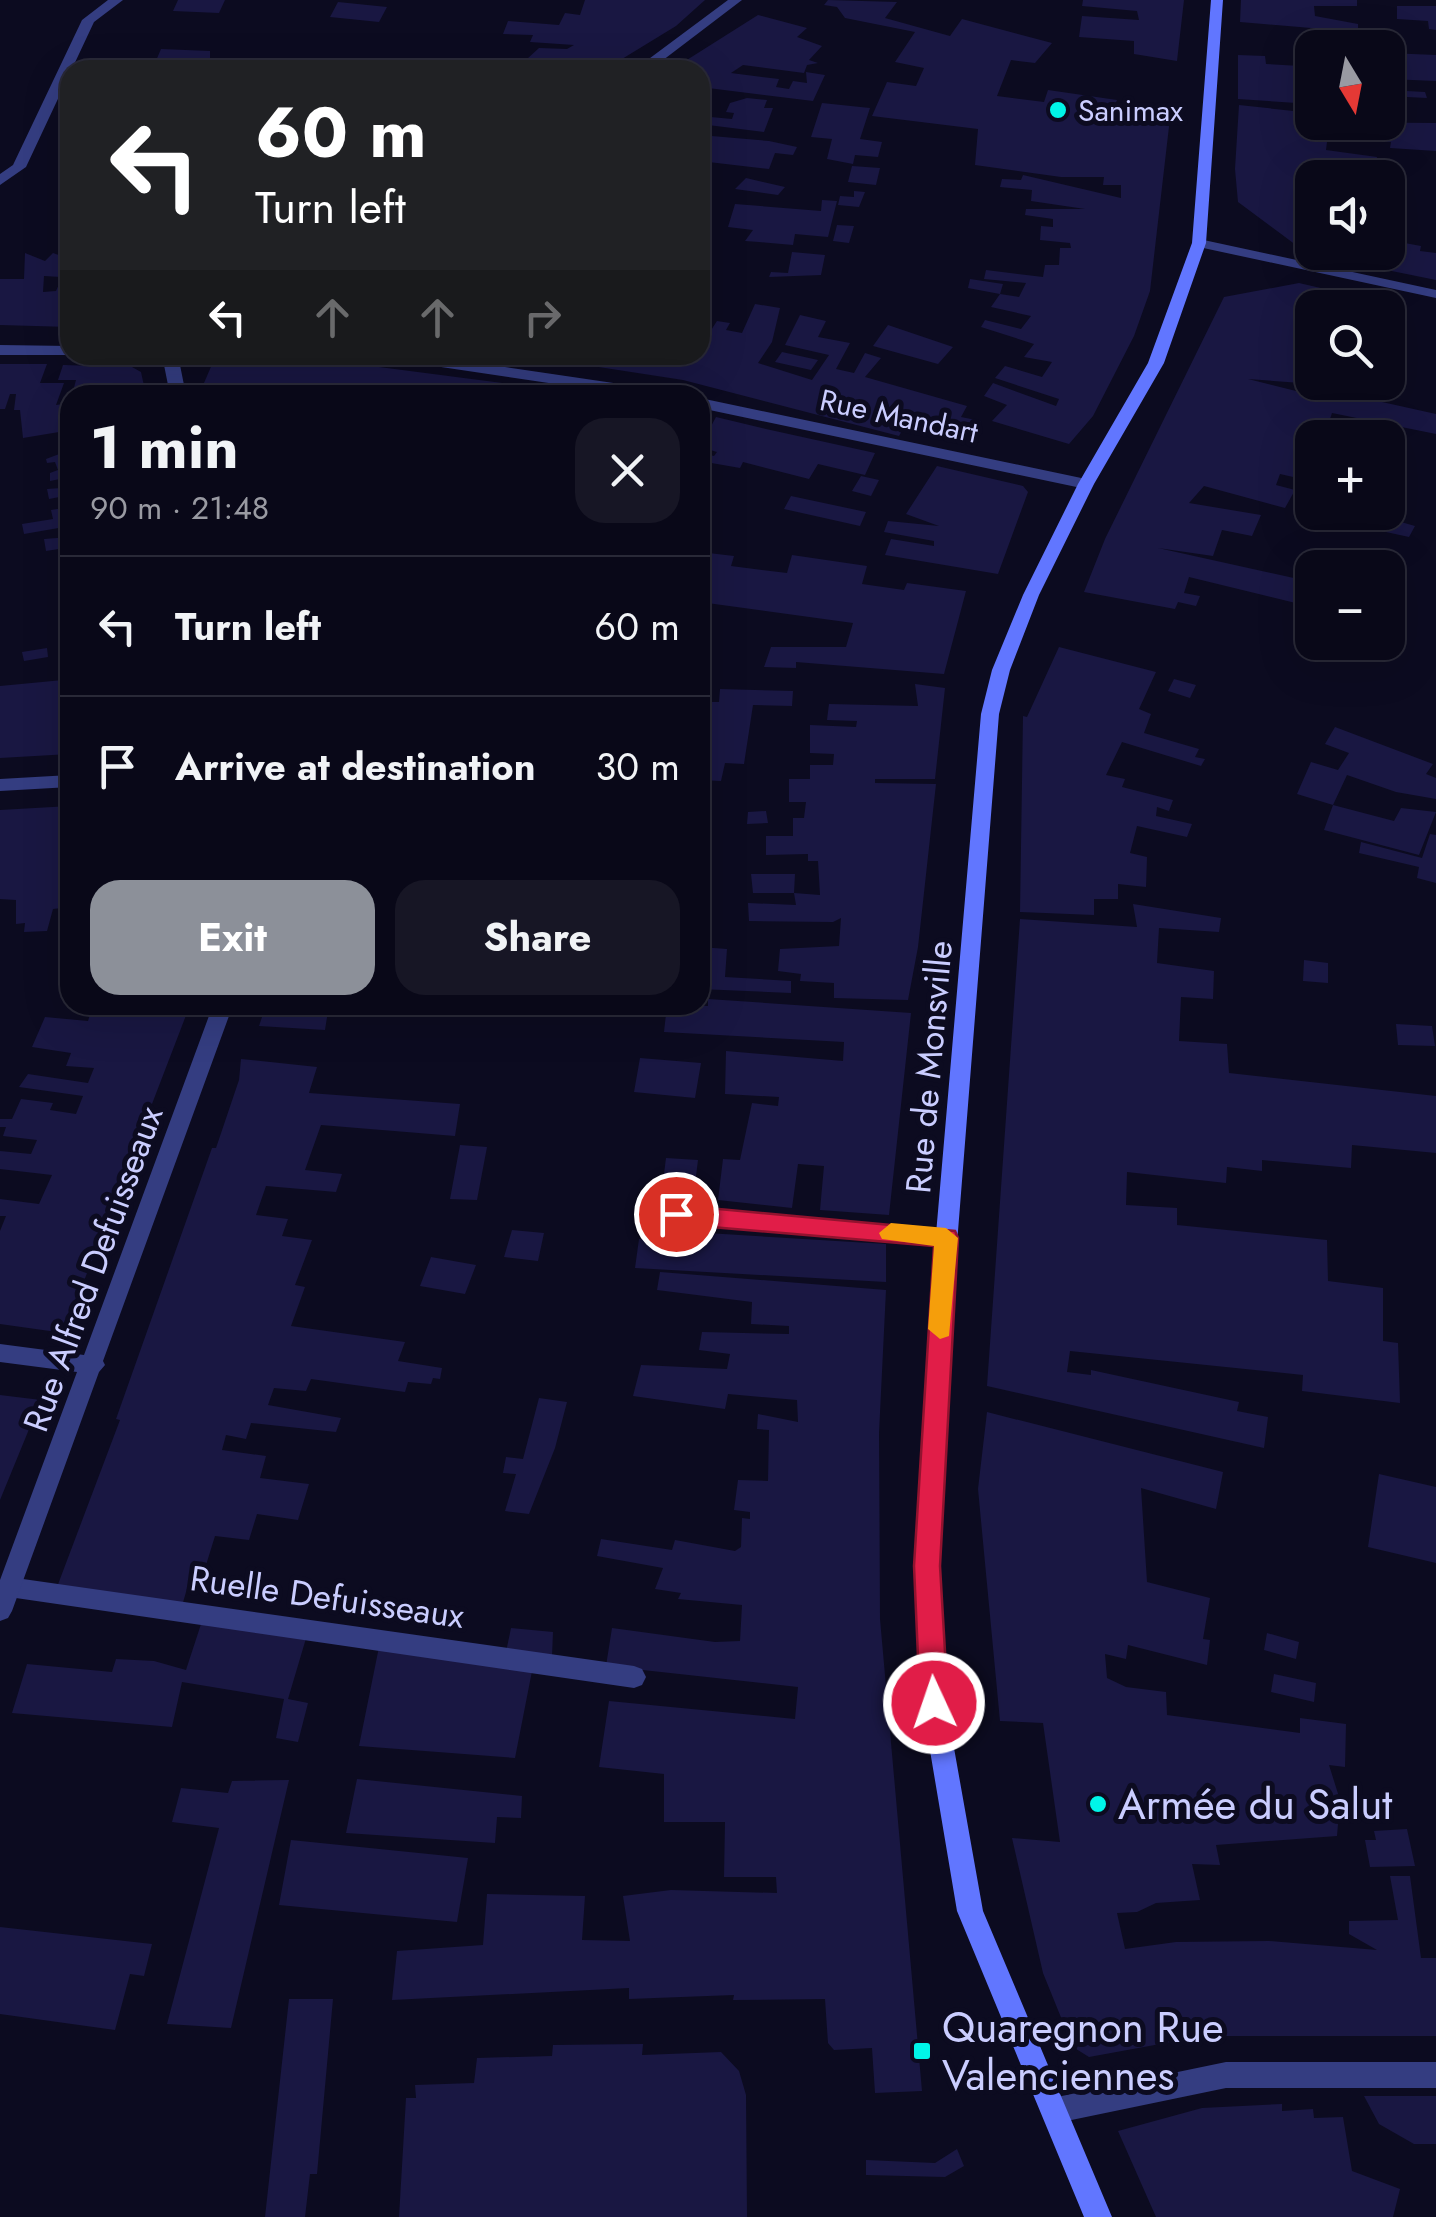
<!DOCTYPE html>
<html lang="en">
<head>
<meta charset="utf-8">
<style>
  body { margin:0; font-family:Jost,sans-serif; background:#171625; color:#f1f3f6; height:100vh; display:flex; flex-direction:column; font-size:38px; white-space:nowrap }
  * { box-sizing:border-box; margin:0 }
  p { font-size:32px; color:#999aa2 }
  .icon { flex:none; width:55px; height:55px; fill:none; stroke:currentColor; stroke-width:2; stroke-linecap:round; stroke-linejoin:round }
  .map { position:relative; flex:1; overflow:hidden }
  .side { position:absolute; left:60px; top:385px; width:650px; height:630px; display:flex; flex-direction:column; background:#090818; border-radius:30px; box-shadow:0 10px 40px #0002,0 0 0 2px #292937 }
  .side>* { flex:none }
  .guide { position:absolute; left:60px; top:60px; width:650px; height:305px; border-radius:30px; box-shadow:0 10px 40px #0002,0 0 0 2px #292937; background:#202124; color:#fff; overflow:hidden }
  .needle { width:65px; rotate:170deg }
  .fabs { position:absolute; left:1295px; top:30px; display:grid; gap:20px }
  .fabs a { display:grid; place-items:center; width:110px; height:110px; border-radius:20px; background:#090818; box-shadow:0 10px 40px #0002,0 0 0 2px #292937; font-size:50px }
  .pin { position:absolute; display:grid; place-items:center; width:85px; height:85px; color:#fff; margin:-42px; border:5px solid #fff; border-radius:50%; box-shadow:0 2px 10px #0007 }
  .me { position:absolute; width:110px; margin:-55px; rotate:357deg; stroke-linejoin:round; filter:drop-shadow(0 0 8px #0008) }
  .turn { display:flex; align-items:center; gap:35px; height:210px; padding:0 30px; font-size:45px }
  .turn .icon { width:130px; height:130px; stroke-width:2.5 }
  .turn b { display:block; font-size:70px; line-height:85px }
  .lanes { display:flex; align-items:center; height:95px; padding:0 30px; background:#0003; justify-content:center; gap:50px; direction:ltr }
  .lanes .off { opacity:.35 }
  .round { display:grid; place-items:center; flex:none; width:105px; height:105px; border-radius:30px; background:#171625 }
  .overview { display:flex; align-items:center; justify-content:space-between; height:170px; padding:0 30px }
  h1 { font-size:60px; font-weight:700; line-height:75px }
  .cta { display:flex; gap:20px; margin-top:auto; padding:20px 30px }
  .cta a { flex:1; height:115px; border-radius:30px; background:#8c9099; color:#fff; font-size:40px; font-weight:700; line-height:115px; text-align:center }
  .cta a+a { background:#171625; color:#f1f3f6 }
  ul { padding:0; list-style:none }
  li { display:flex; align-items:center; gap:30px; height:140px; padding:0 30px; border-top:2px solid #292937 }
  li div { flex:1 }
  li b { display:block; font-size:38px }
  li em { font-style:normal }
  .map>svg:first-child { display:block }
</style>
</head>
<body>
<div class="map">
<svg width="1436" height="2217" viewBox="0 0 1436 2217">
  <rect width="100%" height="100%" fill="#0c0b20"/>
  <path fill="#191742" d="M178,0h47l-6,13 -46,-2z
    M585,0h120l-29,26 -72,44h-89l24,-22 28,1 7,-4 -44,-3 3,-7 -30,-1 5,-13 51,4 6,-12 15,2z
    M828,0l69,2 -12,16 65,18 12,-17 90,24 -17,20 -24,-3 -14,36 47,6 4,-12 69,10 -5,12 58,6 -20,173 -16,45 -41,80 -24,28 -77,-23 15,-16 -23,-9 9,-13 63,23 3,-7 -64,-21 10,-12 37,11 10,-15 -28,-5 10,-13 -53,-17 4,-7 36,9 10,-13 -40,-9 9,-13 19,3 7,-14 -42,-4 2,-9 57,7 2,-12h14l1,-17h11l-1,-5 -30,-3 1,-14 12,1v-8l-28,-4 1,-6h59l-54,-8 1,-11 -32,-3 2,-8 19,1 2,-5 98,23v-13h-18l1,-8h-43l-86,-12 3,-36 -106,-13 15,-34 29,4 8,-18 -29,-6 20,-30 -70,-14 -8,-11 -13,-2z
    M1083,0h101l-7,61 -43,-7v-13l-55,-4 3,-21 57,4 -2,-9 -55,-5z
    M1241,0h116v6h-43l1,10 43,8v8l-118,-10z
    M338,2l49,5 -8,15 -49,-5z
    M1397,6h39v24l-7,-1 -1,-8 -31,-2z
    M758,15l49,13 -10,9 25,9 -13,14 9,3 -11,2 -3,8 -61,-8 -12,8 48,6 -3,8 13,2 4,-8 14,2 -1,-11 19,3 -12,26 -113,-14v-17h-29z
    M161,49l49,2v7l-3,8 -12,4h-37l3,-7h-6z
    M1388,53l48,2v26l-48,-2z
    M1238,55l27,1 1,8 34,2v19l12,1v18l-74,-5z
    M1388,90l37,2 2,6 -39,-2z
    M747,98l20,2 -3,8h9l-9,24 -64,-8v-8l32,3 2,-6 -8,-1 4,-9z
    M822,103l48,5 -10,31 22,3 -4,15 -23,-2 -2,9 -26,-5 5,-20 -21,-2z
    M1239,105l73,8v9l124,1v28l-46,-3 1,-6 -77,-5 13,5 -1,8 51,7 -3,16 -62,-11 -1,15 1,75h76v-12l33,6 -1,5 16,2v27l-128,-26 -70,-52 -3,-33z
    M700,135l69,6 28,6 -4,8 -18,-2 -6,16 -69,-8z
    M852,166l28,2 -4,17 -28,-3z
    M746,178l39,9 -7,8 -43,-6z
    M854,191l11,1 -6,15 -21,-2 2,-9 14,1z
    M822,200l15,1 -9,36 -33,-3 -2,11 -34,-3 -14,-1 8,-11 -25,-3 7,-23 86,7z
    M837,225l17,1 -5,17 -16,-2z
    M792,252l33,3 -4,20 -52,2 2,-5 17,1z
    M25,253l20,8 8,-8 17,6v9l-9,9 -17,-1 -1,16 13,-1 5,-11h9v47l-70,-2v-46h24z
    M970,279l33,5 -3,10 -32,-6z
    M1299,283l78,18 -2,7h-63v57l-5,-1 -6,19 -53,-4 68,17 3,-8 117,26v20l-104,-21 -4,12 9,2 -3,11h-22v23l-10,18 -22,-5 -4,11 19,5 -10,18 -81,-22 -15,17 72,12 -9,21 -30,-6 -9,26 -55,-8 154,34v25l-123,-30 -5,16 16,3 -4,10 -18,-4 -3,7 -91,-17 21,-53 119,-242z
    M755,304l25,4 -8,34 -14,21 54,17 17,-25 -44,-10 15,-30 26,6 -8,16 32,6 -14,26 18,4 11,-20 16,5 -16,19 102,29 -6,11 20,4 -7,22 -71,-14 -4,7 -216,-56 -143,-22 160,-3v-15l4,1 13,-20 13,2 -4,7 16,3z
    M888,325l65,22 -15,17 -65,-18z
    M782,352l36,8 -7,10 -36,-8z
    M216,355l140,9 238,31h-387l-3,-12z
    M0,364h47l-7,19h24l-8,22 14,-2v37l-4,1 -1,-10 -42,7 -3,-28h-6l2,-16h-6l-5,15h-5z
    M63,365l69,2 9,5 5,23h-74l4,-15h-18z
    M716,417l50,12 109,24 -10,22 -47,-11 -9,15 -66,-17 -3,6 -40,-7v-8l14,3 3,-4 -17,-5z
    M70,450v45l-21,4 -2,-10 14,-1 -1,-9 -10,2v-8l8,-3 -3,-8 -8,1 -1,-4z
    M937,466l86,20 5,6 -30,82 -113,-19 6,-16 43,7v-5l-50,-9 4,-11 51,5 -33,-12z
    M861,476l18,4 -8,16 -19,-5z
    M791,496l75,16 -6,14 -76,-17z
    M70,507v19l-46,8 -2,-10 31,-5 -2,-9z
    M1371,514l23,6 21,6 -6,11 -46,-10z
    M70,537v23l-5,-12 -19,3 -2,-12z
    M700,552l34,4 -3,10 56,7 5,-18 75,11 -5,18 42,6 3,-7 59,8 -22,83 -148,-12v6l-32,-1 7,-20h75l7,-24 -153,-21z
    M1059,647l97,25 -17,37 12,5 -7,19 55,16 -4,8 10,2 -4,7 -79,-24 -16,33 19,4 -3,8 51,13 -4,11 -12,-4 -1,9 36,8 -5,13 -50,-11 -7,27 17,4 -1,30 -28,-3v15h-24v16l-74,-3 3,-196 4,1z
    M47,648l1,9 -24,4 -2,-9z
    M1174,679l22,6 -6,13 -22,-7z
    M63,680l1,7h6v67l-70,4v-72z
    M915,684l30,4 -10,91h-60v4l61,1 -18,163 -10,53 -74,-2v-15l-34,-2 1,-7 -23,-3 2,-22 59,-3 2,-28 -8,4 -84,-1 -1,-18 48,2 -2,-12 26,2 -2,-34h-10v-7l-42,1v-19h27v-18h11l2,-16h-17v-23h21v-14h23l1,-11 -24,-1v-28l46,2 1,-6 -30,-1 2,-16 89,2z
    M720,689l73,2 -1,15 -39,-1 -9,59 -19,-1 -4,18 -21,-1v-78h19z
    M1335,727l98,37 -7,10 10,4v21l-40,-7 -49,-17 -14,30 61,16 7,-13 35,4 -17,43 -95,-25 9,-25 -36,-11 14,-32 27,8 11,-17 -24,-9z
    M70,806v101l-17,2 -6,22 -23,1 1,-9 -9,1v-24l-16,-1v-89z
    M766,811l2,12 -21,1 1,-12z
    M1430,834l6,1v48l-19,-5 2,-11 -60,-14 2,-11 61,16z
    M751,874h44l-1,19h-41z
    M1133,904l88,14 -2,14 -60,-4 -2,35 57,8 -1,28 -32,-2 -2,44 48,3 2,29 207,23v57l-84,-8 -1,23 -89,-8v11l-35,-4 -1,16 -99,-11 -1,33 51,3v17l150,15 1,41 55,7v53l15,2 2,60 -98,-12 1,-16 -233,-24 -3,21 24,3v-5l148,32 -2,9 31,6 -4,31 -277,-62 33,-467 117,8z
    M700,947l27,2 -2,28 66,4v12l-91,-4z
    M1304,960l24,3v20l-25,-2z
    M708,999l203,14 -22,202 -69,-5 4,-44 -26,-2 -6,44 -74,-8 5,-41 17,1 12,-57 26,3 1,-9 -54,-3 1,-43 117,10 1,-19 -180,-10 3,-27 41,1z
    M93,1005h97l-126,328 -64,-9v-93l6,-15h-6v-17l39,5 13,-29 -52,-6v-18l31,3 6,-14 -34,-4 3,-9h-6v-8h12l9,-20 32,4 -3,7 26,4 7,-18 -64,-9 9,-13 60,9 6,-15 -28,-2 5,-13 -39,-6 13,-30 43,4z
    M266,1005h63l-4,25 -66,-4z
    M1396,1024l36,2 3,20 -37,-1z
    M640,1058l61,5 -6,35 -61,-6z
    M241,1059l76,8 -8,26 151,11 -5,32 -134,-11 -16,45 37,4 -6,18 -70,-6 -10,29 32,4 -6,17 30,4 -17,45 10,2 -14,39 114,16 -7,19 44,7 -2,11 -7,-1 -2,6 -23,-2 -3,10 -94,-13 -5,12 -32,-3 -6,17 73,13 -5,14 -85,-9 -5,16 -20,-4 -4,15 44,6 -6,22 49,6 -11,36 -41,-6 -8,26 -34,-4 -13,42h-12l-8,28 -125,-19 63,-167 -4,-1 96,-271h4l23,-68z
    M460,1145l27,2 -10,53 -27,-1z
    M666,1158l32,2 -4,32 -32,-2z
    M512,1230l32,3 -6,28 -34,-4z
    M674,1231l212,13v38l-251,-14 4,-29 34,1z
    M431,1257l45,8 -11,29 -45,-8z
    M660,1272l226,18 -7,143 1,186 42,472 -47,2 -3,-45 -38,2 -6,-7 -3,-44 -92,1 1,-5 -105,4v-11l-237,12 5,-49 86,-6 4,-51 98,2 -3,44 48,1 -7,-45 48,-6 106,3 -1,-16h-52l1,-55h-61v-48l-65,-7 10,-66 186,18 3,-32 -192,-21 6,-38 103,14 25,-1 2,-36 -64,-6 3,-6 -26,-4 8,-21 -66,-12 4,-17 71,11 3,-10 60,11 6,-4 1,-29 8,1v-7l-16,-2 4,-30 30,1 1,-51 -12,-1 1,-15 40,8 -1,-22 -69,-6 -3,15 -92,-13 8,-31 86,4 3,-15 -31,-4 3,-18 87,2v-8l-38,-2 1,-22 -95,-12z
    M0,1395l41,5 -41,100z
    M539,1398l28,4 -12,46 -26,66 -24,-3 11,-37 -13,-1 3,-16 17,2z
    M987,1412l236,60 -7,37 -75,-21 6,94 63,16 -7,41 7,1 -3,25 -79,-20 -2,14 -21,-5 2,24 19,9 40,5 1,23 133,18v-15l46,6 -1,43 -16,-2 11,35 -3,36 -121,9 4,20 -28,-1 8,36 -44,3 -19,9 -20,1 8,36 51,-7 93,-1 108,9 -28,-16v-13l49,-1 -8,-44h20l11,82h15v78h-232l-115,21 -16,-10 -30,-74 -31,-135 48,4 -17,-119 -43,-2 -22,-232z
    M1379,1474l57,13v76l-68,-16z
    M202,1621l105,14 -19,64 20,4 -10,39 -22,-4 8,-39 -102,-17 -10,45 -160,-14 15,-49 85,8 4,-13 38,2 32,9z
    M511,1628l42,4 -1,24 -46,-4z
    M1267,1633l32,9 -3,17 -32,-9z
    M379,1647l154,19 -18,92 -156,-12z
    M1274,1674l42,9 -2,19 -43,-10z
    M357,1779l165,17 -1,22 -24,-1 -2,26 -149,-10z
    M289,1780l-58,248 -64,-4 52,-196 -47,-6 9,-34 47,5 4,-12z
    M1407,1829l8,37 -45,1 -5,-27h11l-2,-9z
    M291,1840l177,18 -11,64 -178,-17z
    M0,1927l152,17 -8,32 -14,-2 -15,56 -115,-16z
    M289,1999h44l-16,175h-7l-5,43h-40z
    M643,2044l-1,11 79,-3 18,19 7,24 1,122h-348l7,-119h10l-1,-13 59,-2 3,-25 75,-2 1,-11z
    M1364,2096h72v48h-22l-35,-20z
    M1282,2104v7l31,-2 1,9 29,-1 9,54 48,18 -7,28h-237l-38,-86 84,-23z
    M957,2149l7,17 -19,11 -79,-2v-15l69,3z"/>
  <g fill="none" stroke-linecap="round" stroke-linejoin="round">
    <path fill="#343d81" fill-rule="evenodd" d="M676,1206l270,24 7,2 3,6 -3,6 -7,2 -270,-24 -7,-2 -3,-6 3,-6z
      M9,1577l625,89 8,3 4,8 -4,8 -8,3 -625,-91 -9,-5 1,-12z"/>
    <path fill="#343d81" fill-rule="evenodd" d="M108,0h15l-29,22 -68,145 -26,18v-11l13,-9 69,-145z
      M728,0h14l-92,70h-16z
      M1199,239l237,51v8l-242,-52v-6z
      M0,345l70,1 2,9h-72z
      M162,355h16l8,40h-16z
      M386,355h38l237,35 8,5h-39l-236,-35z
      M700,398l386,81 8,5 -8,5 -386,-81z
      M70,775v12l-70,4v-12z
      M213,1005h20l-130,356 2,4 -6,7 -87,239 -4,7 -8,3v-41l77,-208 -77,-10v-18l84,11z
      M1226,2062h210v26h-210l-169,35 -9,-4 -4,-9 4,-9 9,-4z"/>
    <path fill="#6176ff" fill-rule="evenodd" d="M1211,0h12l-17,243 -42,120 -70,121 -55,111 -29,75 -11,44 -44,555 -17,297 8,137 37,208 129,306h-28l-127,-306 -35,-208 -6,-137 17,-297 48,-555 11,-44 31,-75 55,-111 70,-121 44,-120z"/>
  </g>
  <path fill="#e11d48" stroke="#92132f" stroke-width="2.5" d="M676,1205l279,26 3,7 -18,328 8,137 -4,8 -10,4 -10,-4 -4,-8 -6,-137 20,-320 -258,-22 -12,-10z"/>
  <path fill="#f59e0b" d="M891,1223l55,5 12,10 -9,98 -9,3 -12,-10 6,-83 -52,-7 -3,-6z"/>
  <g fill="#00f5e8" stroke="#0c0b20" stroke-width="4">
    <circle cx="1058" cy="110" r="10"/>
    <circle cx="1098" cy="1804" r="10"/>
    <rect x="912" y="2041" width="20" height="20" rx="5"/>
  </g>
  <g text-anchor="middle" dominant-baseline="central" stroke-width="10" stroke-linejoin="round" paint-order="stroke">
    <g font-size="30" fill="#cacdff" stroke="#0c0b20" text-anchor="start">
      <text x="1078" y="110">Sanimax</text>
    </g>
    <g font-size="30" fill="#cacdff" stroke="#0c0b20">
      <text transform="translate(899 416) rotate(12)">Rue Mandart</text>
    </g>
    <g font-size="35" fill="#cacdff" stroke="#0c0b20">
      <text transform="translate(929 1067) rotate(-85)">Rue de Monsville</text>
      <text transform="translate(93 1269) rotate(-70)">Rue Alfred Defuisseaux</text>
      <text transform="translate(327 1597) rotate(8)">Ruelle Defuisseaux</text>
    </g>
    <g font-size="42" fill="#cacdff" stroke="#0c0b20" text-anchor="start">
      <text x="1118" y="1804">Armée du Salut</text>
      <text x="942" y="2027">Quaregnon Rue<tspan x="942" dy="48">Valenciennes</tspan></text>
    </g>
  </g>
</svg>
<div class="fabs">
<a><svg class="needle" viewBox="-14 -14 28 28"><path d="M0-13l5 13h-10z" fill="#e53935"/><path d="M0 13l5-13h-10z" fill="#999aa2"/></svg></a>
<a><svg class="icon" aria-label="sound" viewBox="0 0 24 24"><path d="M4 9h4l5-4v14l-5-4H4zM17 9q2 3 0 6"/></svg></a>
<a><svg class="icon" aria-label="search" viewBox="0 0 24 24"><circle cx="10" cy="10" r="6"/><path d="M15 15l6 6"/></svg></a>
<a>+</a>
<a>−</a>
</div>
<div class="pin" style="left:676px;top:1214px;background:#d93025"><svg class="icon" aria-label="arrive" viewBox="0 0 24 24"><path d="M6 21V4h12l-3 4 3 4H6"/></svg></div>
<svg class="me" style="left:934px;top:1703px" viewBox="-20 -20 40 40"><circle r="17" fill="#e11d48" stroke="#fff" stroke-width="3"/><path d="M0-11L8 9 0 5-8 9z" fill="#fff"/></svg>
<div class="guide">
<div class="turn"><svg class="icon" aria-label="left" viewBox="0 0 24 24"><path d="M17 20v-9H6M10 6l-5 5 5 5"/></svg><div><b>60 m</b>Turn left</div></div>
<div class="lanes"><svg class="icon" aria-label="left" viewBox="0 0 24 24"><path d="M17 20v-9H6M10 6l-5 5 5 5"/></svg><svg class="icon off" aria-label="ahead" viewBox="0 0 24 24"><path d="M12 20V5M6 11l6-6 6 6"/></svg><svg class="icon off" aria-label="ahead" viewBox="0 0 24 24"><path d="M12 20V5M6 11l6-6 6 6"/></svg><svg class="icon off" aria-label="right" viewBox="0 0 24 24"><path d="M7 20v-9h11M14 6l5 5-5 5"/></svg></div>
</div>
<section class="side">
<div class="overview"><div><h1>1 min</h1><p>90 m · 21:48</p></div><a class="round"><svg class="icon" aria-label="close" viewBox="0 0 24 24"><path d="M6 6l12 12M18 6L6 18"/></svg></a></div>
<ul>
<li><svg class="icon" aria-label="left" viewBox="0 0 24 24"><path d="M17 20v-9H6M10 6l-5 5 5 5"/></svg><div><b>Turn left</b></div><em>60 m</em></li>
<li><svg class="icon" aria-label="arrive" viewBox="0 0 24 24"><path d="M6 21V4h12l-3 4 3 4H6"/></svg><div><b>Arrive at destination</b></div><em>30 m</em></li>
</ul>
<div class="cta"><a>Exit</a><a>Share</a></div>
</section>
</div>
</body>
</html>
